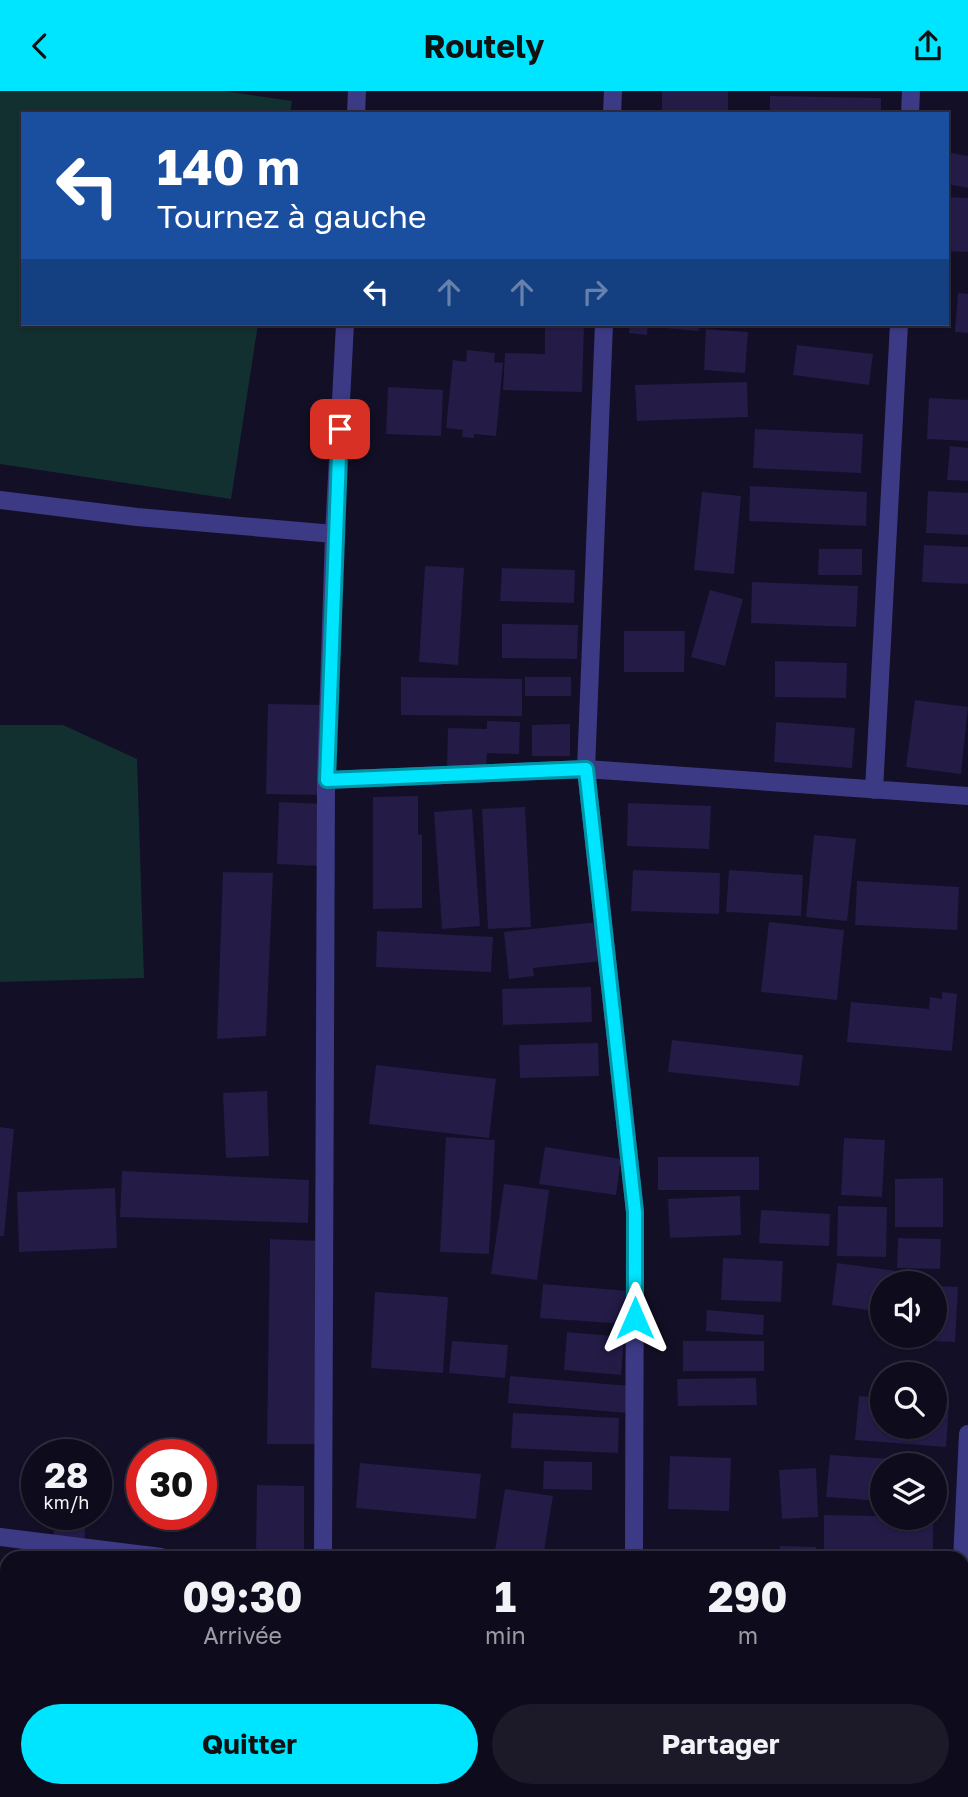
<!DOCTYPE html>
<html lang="fr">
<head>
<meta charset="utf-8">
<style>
  body { margin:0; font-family:"Golos Text",sans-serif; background:#1c1929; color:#f1f3f6; height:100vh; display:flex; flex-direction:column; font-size:26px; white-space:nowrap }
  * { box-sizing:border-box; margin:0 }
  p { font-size:23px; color:#9b9ba3 }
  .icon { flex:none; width:38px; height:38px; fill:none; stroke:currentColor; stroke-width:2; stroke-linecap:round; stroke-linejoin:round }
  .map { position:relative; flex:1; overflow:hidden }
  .side { position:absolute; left:0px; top:1460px; width:970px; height:247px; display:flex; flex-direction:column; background:#0e0b1c; border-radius:21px 21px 0 0; box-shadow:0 2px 5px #0004,0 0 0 2px #2e2b3b }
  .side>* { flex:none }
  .hud { position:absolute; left:21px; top:21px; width:928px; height:214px; border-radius:0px; box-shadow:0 2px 5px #0004,0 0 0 2px #2e2b3b; background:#1a4fa0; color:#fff; overflow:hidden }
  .fabs { position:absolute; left:870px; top:1180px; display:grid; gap:14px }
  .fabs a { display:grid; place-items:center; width:77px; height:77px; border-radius:50%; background:#0e0b1c; box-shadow:0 2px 5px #0004,0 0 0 2px #2e2b3b; font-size:35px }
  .speed { position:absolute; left:21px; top:1348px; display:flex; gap:14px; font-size:35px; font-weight:700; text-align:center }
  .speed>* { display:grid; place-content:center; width:91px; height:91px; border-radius:50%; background:#0e0b1c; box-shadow:0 2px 5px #0004,0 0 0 2px #2e2b3b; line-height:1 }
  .speed small { font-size:18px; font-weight:400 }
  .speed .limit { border:10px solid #d22; background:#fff; color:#111 }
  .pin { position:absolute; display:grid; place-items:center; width:60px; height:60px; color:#fff; margin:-30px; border-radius:14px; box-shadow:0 4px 10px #0006 }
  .me { position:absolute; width:77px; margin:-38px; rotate:0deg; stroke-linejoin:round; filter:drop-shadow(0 0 5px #0008) }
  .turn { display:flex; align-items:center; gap:24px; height:147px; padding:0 21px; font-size:32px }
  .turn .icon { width:91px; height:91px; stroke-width:2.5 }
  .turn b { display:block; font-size:49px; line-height:60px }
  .lanes { display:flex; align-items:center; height:66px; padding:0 21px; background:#0003; justify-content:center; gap:35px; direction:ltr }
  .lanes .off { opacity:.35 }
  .eta { display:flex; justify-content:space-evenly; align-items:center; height:119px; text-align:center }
  .eta b { font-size:42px; font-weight:700; line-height:49px }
  .primary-button { display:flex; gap:14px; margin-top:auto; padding:14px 21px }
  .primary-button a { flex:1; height:80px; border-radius:42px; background:#00e5ff; color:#111; font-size:28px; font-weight:700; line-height:80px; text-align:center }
  .primary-button a+a { background:#1c1929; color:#f1f3f6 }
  header { display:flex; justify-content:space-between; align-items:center; height:91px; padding:0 21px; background:#00e5ff; color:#111; font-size:32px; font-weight:700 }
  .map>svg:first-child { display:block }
</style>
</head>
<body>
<header><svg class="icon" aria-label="back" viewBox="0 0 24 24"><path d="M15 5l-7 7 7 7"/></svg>Routely<svg class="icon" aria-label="share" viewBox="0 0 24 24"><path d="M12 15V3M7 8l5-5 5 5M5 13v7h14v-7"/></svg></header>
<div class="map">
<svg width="968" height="1706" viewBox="0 0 968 1706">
  <rect width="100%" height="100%" fill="#130f26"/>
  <path fill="#12302f" d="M0,0h223l69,10 -2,13h-267v210h235l-27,175 -231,-35z
    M0,634h63l74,34 7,219 -144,4z"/>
  <path fill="#241b47" d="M662,0h66v23h-66z
    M770,5l111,2v16h-111z
    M947,61l21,4v32l-21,-4z
    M947,106l21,1v54l-21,-1z
    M958,202l10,1v39l-13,-1z
    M545,233h39l-2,68 -79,-2 2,-37 40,1z
    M630,233h18l-1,11 -18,-2z
    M665,233h35l-1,7 -35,-3z
    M706,238l42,3 -3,41 -41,-3z
    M797,254l76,9 -4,31 -76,-10z
    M467,259l28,3 -1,9 9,1 -7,73 -22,-2v4l-12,-1 1,-7 -17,-2 7,-68 13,2z
    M747,291l1,35 -111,4 -2,-36z
    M388,296l55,3 -2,46 -55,-2z
    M929,307l39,2v41l-41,-2z
    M755,338l108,5 -2,39 -108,-5z
    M950,355l18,2v33l-21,-1z
    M750,395l117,6 -1,34 -117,-5z
    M928,400l40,2v42l-42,-2z
    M702,401l39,4 -7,78 -40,-4z
    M924,454l44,2v37l-46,-2z
    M819,458h43v26h-44z
    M425,475l39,2 -6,97 -39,-3z
    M502,477l73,2 -1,33 -74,-2z
    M752,491l106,4 -2,41 -105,-4z
    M710,499l33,9 -18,67 -34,-9z
    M502,533l76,1 -1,34 -75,-1z
    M624,540h61l-1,41h-60z
    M775,570l72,2 -1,35 -71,-1z
    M401,586l121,2v37l-121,-1z
    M525,586h46v19h-46z
    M915,609l53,7 -7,67 -55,-7z
    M268,613l57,1 -2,90 -57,-1z
    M487,630l33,1 -1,32 -32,-1 -1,18 -39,-1 1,-42 39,1z
    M776,631l79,6 -3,40 -78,-6z
    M570,633v32h-38v-31z
    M418,705v39l4,-1v74l-49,1v-112z
    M279,711l44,2 -4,62 -42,-2z
    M628,712l83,3 -2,43 -82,-3z
    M525,716l6,120 -43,2 -6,-120z
    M472,718l8,117 -38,3 -8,-117z
    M814,744l42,4 -9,82 -41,-4z
    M633,779l87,3 -1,41 -88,-3z
    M729,779l74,5 -2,41 -75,-4z
    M223,781l50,1 -7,163 -49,3z
    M857,790l102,6 -2,43 -102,-5z
    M598,831l5,39 -70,7 1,8 -25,3 -5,-47z
    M769,831l75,8 -7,70 -76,-8z
    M377,840l116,6 -2,35 -115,-5z
    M591,896l1,35 -89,3 -1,-36z
    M942,901l15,2 -5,57 -105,-9 4,-40 78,7 1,-12 12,2z
    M672,949l131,15 -4,31 -131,-14z
    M598,952l1,33 -79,2 -1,-33z
    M376,974l120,14 -7,59 -120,-14z
    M267,1000l2,65 -43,2 -3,-65z
    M0,1036l14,2 -10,107h-4z
    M446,1046l49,3 -6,114 -49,-2z
    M844,1047l41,2 -3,57 -41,-2z
    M545,1056l76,12 -5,36 -77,-11z
    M658,1066h101v33h-101z
    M122,1080l187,9 -1,43 -188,-6z
    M943,1087v49h-48v-48z
    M504,1093l45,6 -12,90 -46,-6z
    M115,1097l2,60 -98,4 -2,-60z
    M740,1105l1,39 -71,3 -2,-39z
    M838,1115l49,1 -1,50 -49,-1z
    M761,1119l69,4 -1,32 -70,-3z
    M898,1147l43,1 -1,30 -43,-1z
    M270,1148l49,2 -1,203h-51z
    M723,1167l60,3 -2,41 -60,-2z
    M837,1172l59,8 -2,12h-12v29l-50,-7z
    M543,1193l86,7 -3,33 -86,-6z
    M934,1195l24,1 -3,55 -46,-2 1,-5h24z
    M375,1201l73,5 -5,76 -72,-5z
    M707,1219l57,5 -1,20 -57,-4z
    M567,1241l57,5 -3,38 -57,-5z
    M452,1250l56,4 -3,33 -56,-5z
    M683,1250h81v30h-81z
    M510,1285l120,10 -2,27 -120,-10z
    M756,1287l1,27 -79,1 -1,-27z
    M859,1305l23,2v28h52v-24l15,1 -3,44 -91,-7z
    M513,1322l106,5 -1,35 -107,-5z
    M830,1364l78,5v5h-26v36l-56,-4z
    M670,1365l61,2 -2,53 -61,-2z
    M544,1370l48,1v28l-49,-1z
    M360,1372l121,11 -5,45 -120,-11z
    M816,1377l2,49 -36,2 -3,-49z
    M257,1394l47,1v71h-48z
    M505,1398l48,7 -10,61h-49z
    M824,1424l109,2v36l-109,1z
    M56,1427l30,5 -2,18 -31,-4z
    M780,1455l36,1v10h-37z
    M371,1699h87v7h-87z
    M481,1699h47v7h-46z"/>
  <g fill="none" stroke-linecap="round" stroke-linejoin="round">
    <path stroke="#3d3a85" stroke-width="18" d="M356,23l1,-23
      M612,23l1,-23
      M910,23l1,-23
      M604,233l-18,445 49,443 -1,345
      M0,409l137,17 197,17
      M326,689l260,-11 382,27
      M874,699l25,-466
      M0,1446l161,20
      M323,1466l3,-777 8,-246 11,-210
      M962,1470l6,-127
      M335,1699l1,7
      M745,1699l95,7
      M634,1706v-7
      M952,1706l1,-7"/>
  </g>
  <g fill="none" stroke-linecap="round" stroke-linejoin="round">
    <defs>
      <path id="route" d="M340,338l-13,351 259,-11 49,443v106"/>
    </defs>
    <use href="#route" stroke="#0095a6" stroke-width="18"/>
    <use href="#route" stroke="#00e5ff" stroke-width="12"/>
  </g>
</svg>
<div class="fabs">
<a><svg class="icon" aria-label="sound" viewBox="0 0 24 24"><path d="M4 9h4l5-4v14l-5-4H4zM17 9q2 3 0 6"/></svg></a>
<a><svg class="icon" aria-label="search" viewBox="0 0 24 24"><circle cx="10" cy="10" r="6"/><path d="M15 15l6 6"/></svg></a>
<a><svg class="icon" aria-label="layers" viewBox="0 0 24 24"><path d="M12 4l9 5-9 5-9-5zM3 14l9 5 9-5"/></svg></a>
</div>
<div class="speed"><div>28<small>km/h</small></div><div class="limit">30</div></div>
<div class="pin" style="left:340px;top:338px;background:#d93025"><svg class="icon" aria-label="arrive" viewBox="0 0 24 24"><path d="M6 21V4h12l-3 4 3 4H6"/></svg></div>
<svg class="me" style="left:635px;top:1227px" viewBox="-20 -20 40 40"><path d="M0-17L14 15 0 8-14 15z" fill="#00e5ff" stroke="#fff" stroke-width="4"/></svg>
<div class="hud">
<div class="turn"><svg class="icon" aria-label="left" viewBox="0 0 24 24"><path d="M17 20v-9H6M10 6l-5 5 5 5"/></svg><div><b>140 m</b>Tournez à gauche</div></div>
<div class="lanes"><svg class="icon" aria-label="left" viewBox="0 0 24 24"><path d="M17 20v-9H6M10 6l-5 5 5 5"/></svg><svg class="icon off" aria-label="ahead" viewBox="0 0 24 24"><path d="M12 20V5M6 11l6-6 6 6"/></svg><svg class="icon off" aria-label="ahead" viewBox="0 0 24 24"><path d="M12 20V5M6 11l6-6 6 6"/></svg><svg class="icon off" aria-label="right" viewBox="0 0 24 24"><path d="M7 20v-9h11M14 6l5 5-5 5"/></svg></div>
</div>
<section class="side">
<div class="eta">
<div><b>09:30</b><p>Arrivée</p></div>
<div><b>1</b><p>min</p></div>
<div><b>290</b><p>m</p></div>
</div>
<div class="primary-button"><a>Quitter</a><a>Partager</a></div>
</section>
</div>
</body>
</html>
